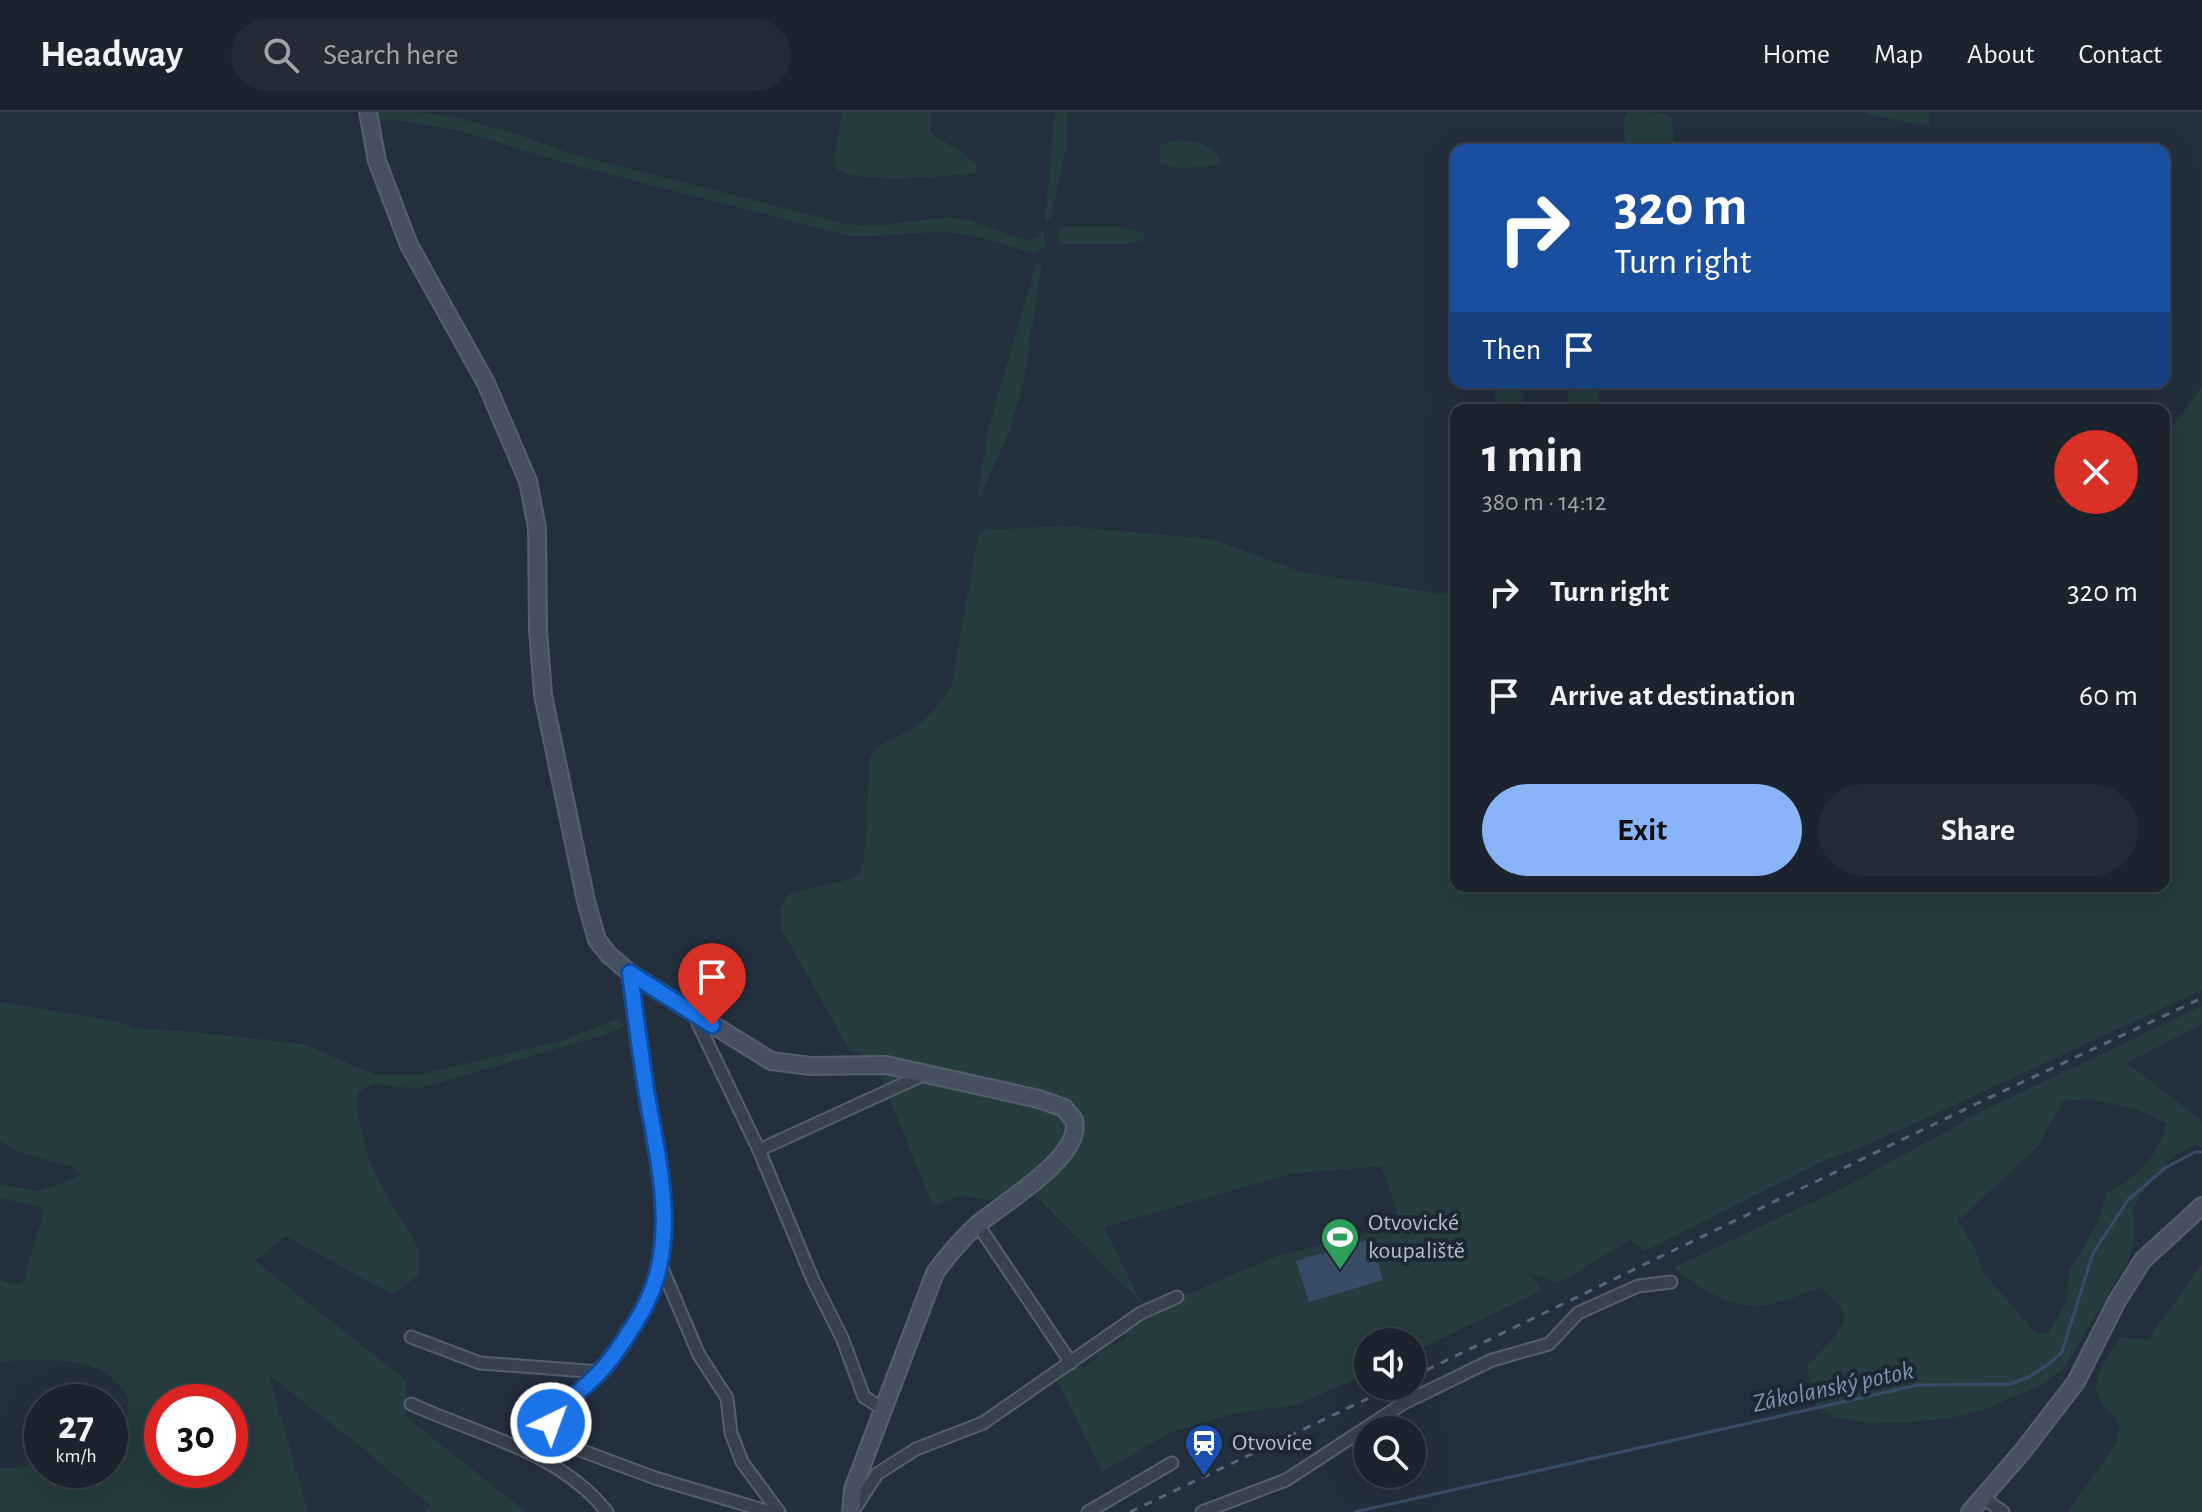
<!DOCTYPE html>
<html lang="en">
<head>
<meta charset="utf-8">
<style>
  body { margin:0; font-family:"Alegreya Sans",sans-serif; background:#242b36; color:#f1f3f6; height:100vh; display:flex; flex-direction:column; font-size:30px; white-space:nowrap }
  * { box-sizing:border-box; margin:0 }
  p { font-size:26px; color:#a0a4aa }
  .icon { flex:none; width:44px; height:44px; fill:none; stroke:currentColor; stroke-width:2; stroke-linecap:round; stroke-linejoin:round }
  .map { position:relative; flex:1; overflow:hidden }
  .sheet { position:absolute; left:1450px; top:292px; width:720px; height:488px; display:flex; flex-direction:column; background:#1b232e; border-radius:16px; box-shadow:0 8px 32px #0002,0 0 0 2px #39404a }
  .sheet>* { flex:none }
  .hud { position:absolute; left:1450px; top:32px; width:720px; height:244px; border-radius:16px; box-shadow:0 8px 32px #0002,0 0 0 2px #39404a; background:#1a4fa0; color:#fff; overflow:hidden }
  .controls { position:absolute; left:1354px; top:1216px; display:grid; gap:16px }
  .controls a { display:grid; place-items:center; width:72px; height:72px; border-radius:50%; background:#1b232e; box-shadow:0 8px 32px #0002,0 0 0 2px #39404a; font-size:40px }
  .speed { position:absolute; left:24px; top:1272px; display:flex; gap:16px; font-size:40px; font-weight:700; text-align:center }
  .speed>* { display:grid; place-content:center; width:104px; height:104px; border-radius:50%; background:#1b232e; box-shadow:0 8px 32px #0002,0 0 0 2px #39404a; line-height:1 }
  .speed small { font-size:20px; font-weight:400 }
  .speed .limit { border:12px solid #d22; background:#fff; color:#111 }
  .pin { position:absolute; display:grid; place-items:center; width:68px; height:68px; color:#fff; margin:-82px -34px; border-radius:50% 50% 50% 0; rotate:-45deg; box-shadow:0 0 8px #0007 }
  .pin .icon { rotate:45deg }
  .me { position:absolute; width:88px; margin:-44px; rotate:42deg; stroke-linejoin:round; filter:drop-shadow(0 0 6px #0008) }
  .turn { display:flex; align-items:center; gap:28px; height:168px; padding:0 32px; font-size:36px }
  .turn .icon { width:104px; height:104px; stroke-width:2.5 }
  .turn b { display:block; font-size:56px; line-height:68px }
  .then { display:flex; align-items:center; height:76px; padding:0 32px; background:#0003; gap:16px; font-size:30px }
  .round { display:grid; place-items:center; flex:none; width:84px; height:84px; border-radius:42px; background:#242b36 }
  .summary { display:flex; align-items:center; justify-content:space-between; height:136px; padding:0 32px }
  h1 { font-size:48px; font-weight:700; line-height:60px }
  .cta { display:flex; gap:16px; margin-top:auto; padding:16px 32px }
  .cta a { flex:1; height:92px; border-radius:48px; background:#8ab4f8; color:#111; font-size:32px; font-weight:700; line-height:92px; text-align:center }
  .cta a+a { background:#242b36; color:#f1f3f6 }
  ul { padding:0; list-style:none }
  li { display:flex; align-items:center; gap:24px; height:104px; padding:0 32px }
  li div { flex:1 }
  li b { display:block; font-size:30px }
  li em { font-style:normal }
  header { display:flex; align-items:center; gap:48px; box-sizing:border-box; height:112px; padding:0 40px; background:#1b232e; border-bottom:2px solid #39404a }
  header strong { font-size:38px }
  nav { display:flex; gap:44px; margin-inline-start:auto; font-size:28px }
  .search { width:560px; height:72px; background:#242b36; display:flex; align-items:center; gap:20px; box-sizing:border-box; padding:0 28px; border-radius:44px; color:#a0a4aa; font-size:30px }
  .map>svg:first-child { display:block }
</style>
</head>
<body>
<header>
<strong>Headway</strong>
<div class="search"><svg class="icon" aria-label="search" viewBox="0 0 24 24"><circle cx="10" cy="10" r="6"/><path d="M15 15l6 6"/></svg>Search here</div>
<nav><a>Home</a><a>Map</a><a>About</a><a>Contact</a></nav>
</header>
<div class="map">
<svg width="2202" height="1400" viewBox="0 0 2202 1400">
  <rect width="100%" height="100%" fill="#242f3e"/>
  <path fill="#263c3f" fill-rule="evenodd" d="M378,0h36l37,4 71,20 50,18 274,70 27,2 76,-9 15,2 62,21 12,-2 5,-10 3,18 -12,9 -1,-2c-25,-7 -51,-17 -78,-20 -35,-3 -70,5 -105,3l-288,-74 -101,-31 -67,-11h-11l-4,4z
    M842,0h88v21l31,19 16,13 -1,8c-27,3 -122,12 -140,-5l-1,-11z
    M1055,0h12l-1,37 -15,70 -6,2z
    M1628,0l38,1 6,5 2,32h-48l-3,-28z
    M1864,0h66l-1,14 -59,-11z
    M1177,28c23,4 34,2 46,24l-41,5 -22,-5v-19z
    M1078,114h35l33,7 -3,7 -16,4h-66l-4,-7 4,-10z
    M1042,149l-18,121 -15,50 -24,53 -3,13 -4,-3 10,-66 48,-164z
    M1494,270h19l11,13 1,15h-29z
    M1572,270h26l2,28h-36z
    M2202,275v603l-337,156 -42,15 -179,90 -14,-11 -71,43 -34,-11 6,3 11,15 -130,63v-11h-44v32l-70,30 -70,11 -58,18 -68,39 -45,-93 23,-13 3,3 15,-11 -2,-4 31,-16 -2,-5 26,-15 -3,-3 18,-12 114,-48 107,-26 17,2 -23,-65 -91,8 -186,53 38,77 -108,-110 -46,6 -27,-4 -28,10 -60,-148 -23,-7 -68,-121 -2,-20 8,-15c24,-10 51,-9 72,-21l4,-16 6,-99c8,-18 24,-20 40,-29 18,-11 32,-28 42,-46l26,-150 5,-4 80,-4 148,13 91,33 154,24v290h708v-447z
    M0,890l119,20 15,6 60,4 109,12 73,31h43l145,-35 54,-21 7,7 -24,10 -184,53 -41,-5 -17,7c-4,9 -2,16 0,25 8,58 30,80 57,128l3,12v19l-27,19 -107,-58 -30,25 152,120 -2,35 121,96h-103l8,-6 -66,-56 -96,-75 39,137h-308v-44h18l24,-7v9h68v-44c12,-3 18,-9 18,-22 0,-10 -5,-15 -11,-22 -29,-29 -80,-21 -117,-21v-81l16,5 7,-4 20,-67 -3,-7 -40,-9v-13l40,6 38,-14 2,-4 -7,-6 -55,-15 -18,-11zM162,1290h68v68h-68z
    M2202,894v18l-75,39 75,58v26l-6,-2 -23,11 -25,28 -14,22 1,29 -5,23 -66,110 -19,15 -59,26 -35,9 -48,5 -41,-1 -28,-5 -18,-11 -9,-40c10,-10 41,-39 37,-53 -3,-9 -15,-18 -22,-25 -17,5 -33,12 -49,16 -36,9 -73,-14 -99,-37l171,-80 138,-76zM2089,987l50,11 28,13c-9,33 -30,56 -61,70l-7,28 -30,50 -2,31 -20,32 -12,-1 -53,-62 -7,-24 -17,-26 80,-75 25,-45z
    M2202,1152v248h-134l49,-70 2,-21c-7,-7 -18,-16 -21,-25 -8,-20 14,-43 23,-59l27,3z"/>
  <path fill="#394c67" d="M1371,1127l12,41 -74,22 -13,-41z"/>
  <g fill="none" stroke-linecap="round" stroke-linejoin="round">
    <path stroke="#394c67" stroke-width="3" d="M1355,1400l563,-127 92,-1 19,-7 21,-14 12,-11 31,-99 35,-53 37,-32 30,-16h7"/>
    <defs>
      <path id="street" d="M630,861c5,41 10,81 17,121 8,47 27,130 13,175 -15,45 -44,88 -79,121 -13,12 -31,24 -30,43l18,13 86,32 115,34
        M693,901l66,137 54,130 30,60 21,57 21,13
        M759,1038l166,-76
        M978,1113l93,138
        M661,1154l38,89 28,43 4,35 11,29 37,50
        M411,1225l69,26 120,9
        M411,1292c67,31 148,47 196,108
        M1983,1386l20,14
        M853,1399l24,-37 39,-25 67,-26 158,-110 36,-16
        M1088,1400l84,-49
        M1202,1400l84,-32 118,-77 88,-43 57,-16 29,-31 60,-27 33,-4"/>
      <path id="secondary" d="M368,0l9,49 32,84 77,138 42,98 9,47 1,101 5,66 43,206 11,39 12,15 21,18 141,88 39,5 76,-1 153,34 25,9 10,12c10,37 -73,84 -98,106 -16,15 -29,30 -41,47l-82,216 -2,23
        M1970,1400l52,-60 54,-70 41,-81 26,-41 59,-54"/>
    </defs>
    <use href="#street" stroke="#565f6c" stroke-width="15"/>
    <use href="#secondary" stroke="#565f6c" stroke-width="20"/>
    <use href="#street" stroke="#38414e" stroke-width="11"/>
    <use href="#secondary" stroke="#465061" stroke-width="16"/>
    <path stroke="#5a6575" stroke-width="3" stroke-dasharray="8 8" stroke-linecap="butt" d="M1412,1265l568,-275 222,-104
      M1130,1400l264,-126"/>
  </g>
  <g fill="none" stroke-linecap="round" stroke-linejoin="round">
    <defs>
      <path id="route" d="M551,1311c12,-19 30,-32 46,-48 16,-16 31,-40 43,-60 42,-70 18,-151 6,-226 -6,-39 -11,-77 -16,-116l82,52"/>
    </defs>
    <use href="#route" stroke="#114b97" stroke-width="20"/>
    <use href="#route" stroke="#1a73e8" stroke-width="14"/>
  </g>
  <defs>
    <symbol id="stadium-pin" viewBox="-11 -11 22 30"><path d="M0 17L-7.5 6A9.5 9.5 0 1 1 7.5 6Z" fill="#2e9e5b" stroke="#1d2633"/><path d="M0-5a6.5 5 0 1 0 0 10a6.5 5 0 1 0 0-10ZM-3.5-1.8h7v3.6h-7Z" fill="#fff"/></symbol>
    <symbol id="station-pin" viewBox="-11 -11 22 30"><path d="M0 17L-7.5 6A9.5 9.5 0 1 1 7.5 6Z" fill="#1a4fb4" stroke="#1d2633"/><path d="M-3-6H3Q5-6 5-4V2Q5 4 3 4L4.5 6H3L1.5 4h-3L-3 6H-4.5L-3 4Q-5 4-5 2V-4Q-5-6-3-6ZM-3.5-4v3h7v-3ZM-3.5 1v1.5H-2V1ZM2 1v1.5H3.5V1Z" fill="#fff"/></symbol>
  </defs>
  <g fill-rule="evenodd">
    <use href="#stadium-pin" x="1318" y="1103" width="44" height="60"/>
    <use href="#station-pin" x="1182" y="1309" width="44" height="60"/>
  </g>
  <g text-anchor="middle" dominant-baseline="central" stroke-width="8" stroke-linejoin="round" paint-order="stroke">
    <g font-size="24" fill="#b4bcc9" stroke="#1d2633" text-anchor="start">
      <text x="1368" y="1111">Otvovické<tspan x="1368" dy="28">koupaliště</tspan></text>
      <text x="1232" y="1331">Otvovice</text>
    </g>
    <g font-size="26" font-style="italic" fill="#7c92b1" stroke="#1d2633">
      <text transform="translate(1833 1275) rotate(-12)">Zákolanský potok</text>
    </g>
  </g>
</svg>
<div class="controls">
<a><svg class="icon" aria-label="sound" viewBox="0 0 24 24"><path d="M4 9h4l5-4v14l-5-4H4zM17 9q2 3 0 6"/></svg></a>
<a><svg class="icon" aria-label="search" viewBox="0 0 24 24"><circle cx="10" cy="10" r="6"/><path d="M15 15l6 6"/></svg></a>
</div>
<div class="speed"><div>27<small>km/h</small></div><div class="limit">30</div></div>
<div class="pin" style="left:712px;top:913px;background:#d93025"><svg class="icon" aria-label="arrive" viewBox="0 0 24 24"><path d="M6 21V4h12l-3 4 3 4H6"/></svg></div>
<svg class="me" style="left:551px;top:1311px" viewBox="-20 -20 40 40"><circle r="17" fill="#1a73e8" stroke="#fff" stroke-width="3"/><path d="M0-11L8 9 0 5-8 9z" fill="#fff"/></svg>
<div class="hud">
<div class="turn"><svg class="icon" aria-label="right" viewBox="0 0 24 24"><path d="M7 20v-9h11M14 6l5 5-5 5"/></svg><div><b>320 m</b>Turn right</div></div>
<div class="then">Then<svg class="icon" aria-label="arrive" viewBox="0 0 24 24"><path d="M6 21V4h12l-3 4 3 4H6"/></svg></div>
</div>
<section class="sheet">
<div class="summary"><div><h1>1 min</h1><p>380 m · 14:12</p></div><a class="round" style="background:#d93025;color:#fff"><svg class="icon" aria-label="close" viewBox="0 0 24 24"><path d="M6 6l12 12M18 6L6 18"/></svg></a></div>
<ul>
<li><svg class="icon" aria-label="right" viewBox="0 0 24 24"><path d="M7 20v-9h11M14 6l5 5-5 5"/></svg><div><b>Turn right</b></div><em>320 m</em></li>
<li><svg class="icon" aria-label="arrive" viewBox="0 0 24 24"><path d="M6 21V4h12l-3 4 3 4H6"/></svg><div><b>Arrive at destination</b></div><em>60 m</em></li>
</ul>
<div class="cta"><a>Exit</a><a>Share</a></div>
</section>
</div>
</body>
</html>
